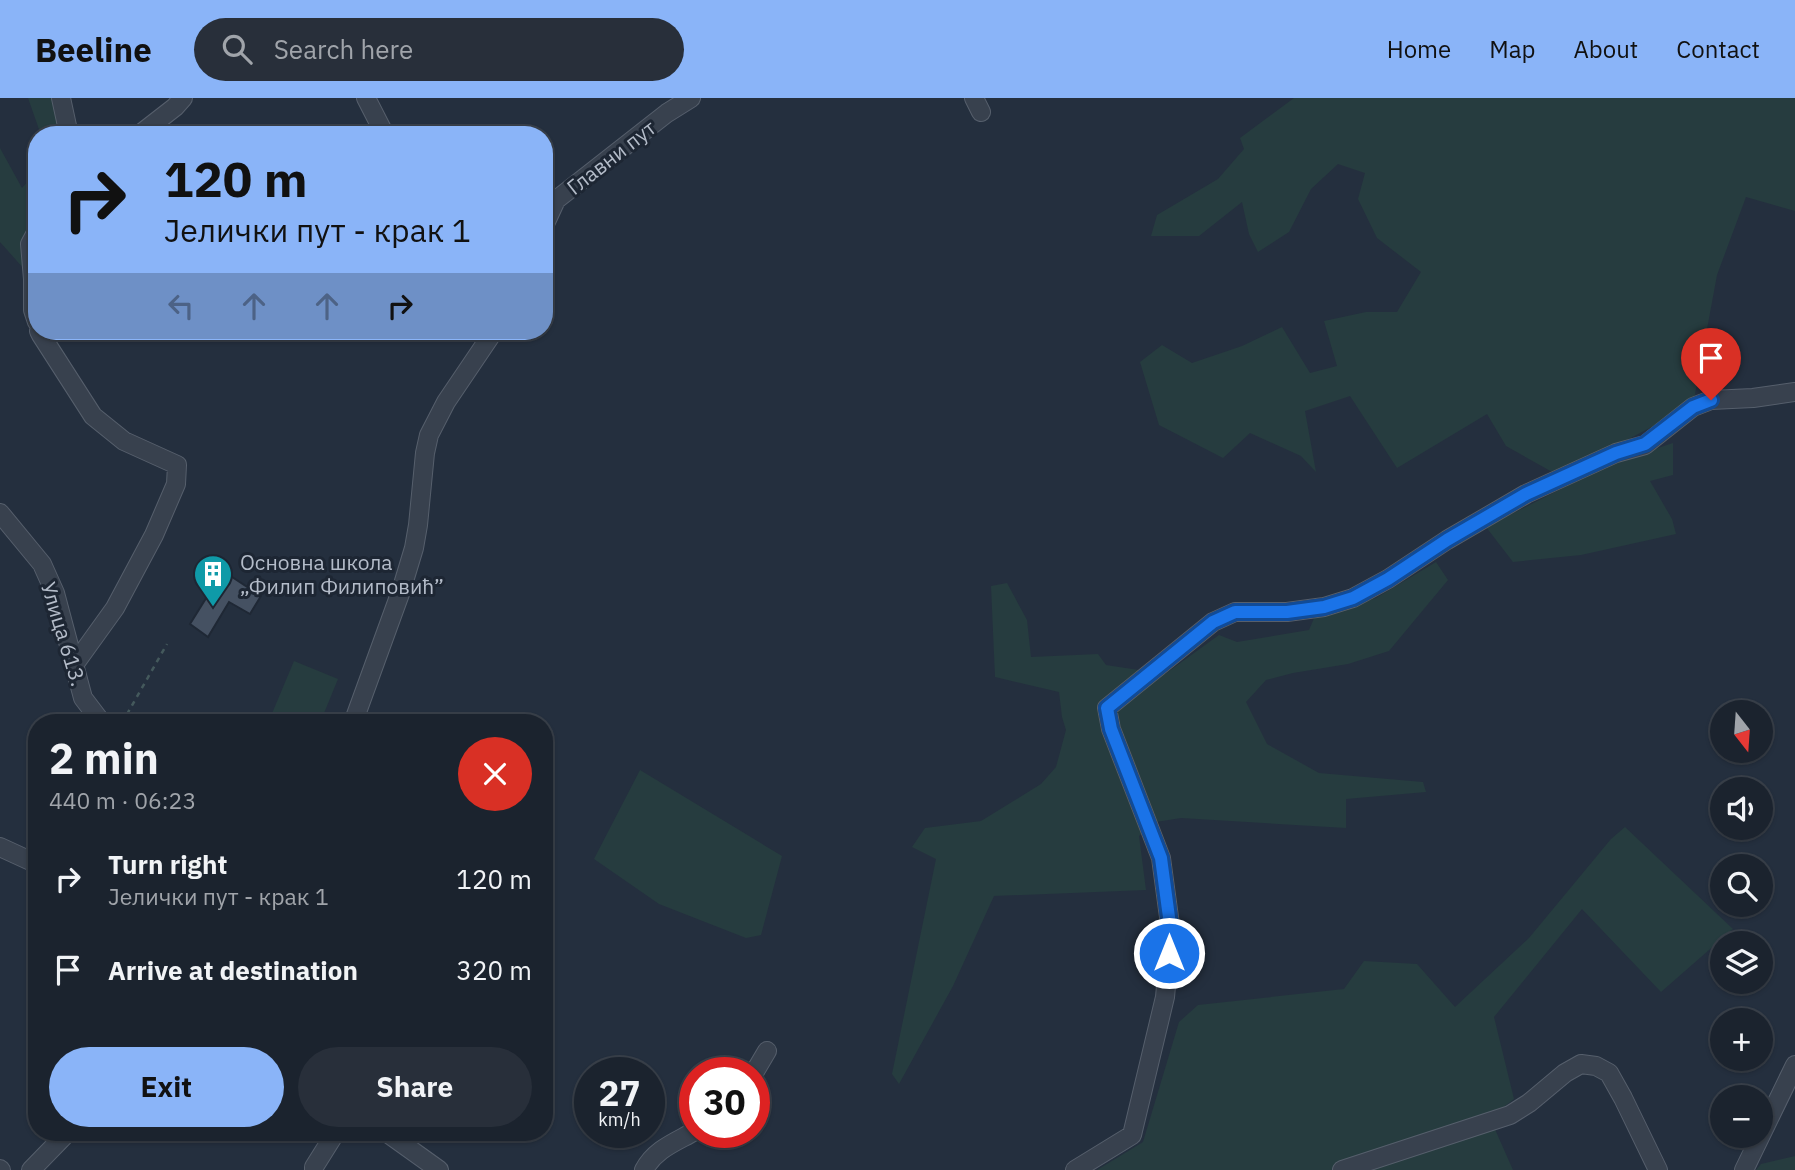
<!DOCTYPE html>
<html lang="en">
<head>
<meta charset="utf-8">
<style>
  body { margin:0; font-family:"IBM Plex Sans",sans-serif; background:#282f3a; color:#f1f3f6; height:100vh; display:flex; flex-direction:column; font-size:26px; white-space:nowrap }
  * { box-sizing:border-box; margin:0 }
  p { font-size:23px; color:#a0a4aa }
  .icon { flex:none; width:38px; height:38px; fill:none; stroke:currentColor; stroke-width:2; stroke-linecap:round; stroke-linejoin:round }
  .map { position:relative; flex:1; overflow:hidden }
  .details { position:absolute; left:28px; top:616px; width:525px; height:427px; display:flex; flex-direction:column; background:#1b232e; border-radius:28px; box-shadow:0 2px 5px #0004,0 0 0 2px #39404a }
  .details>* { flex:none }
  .guide { position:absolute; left:28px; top:28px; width:525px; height:214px; border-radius:28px; box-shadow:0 2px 5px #0004,0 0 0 2px #39404a; background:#8ab4f8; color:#111; overflow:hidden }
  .needle { width:46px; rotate:163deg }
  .controls { position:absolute; left:1710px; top:602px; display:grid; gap:14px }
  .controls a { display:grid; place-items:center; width:63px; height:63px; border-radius:50%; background:#1b232e; box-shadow:0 2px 5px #0004,0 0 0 2px #39404a; font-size:35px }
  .speed { position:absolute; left:574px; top:959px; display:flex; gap:14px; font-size:35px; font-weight:700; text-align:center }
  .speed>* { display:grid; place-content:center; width:91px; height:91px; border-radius:50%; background:#1b232e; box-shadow:0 2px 5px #0004,0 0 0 2px #39404a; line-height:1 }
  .speed small { font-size:18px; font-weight:400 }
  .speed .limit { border:10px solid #d22; background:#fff; color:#111 }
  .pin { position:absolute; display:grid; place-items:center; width:60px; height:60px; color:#fff; margin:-72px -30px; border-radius:50% 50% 50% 0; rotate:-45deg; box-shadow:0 0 7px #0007 }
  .pin .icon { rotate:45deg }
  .me { position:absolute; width:77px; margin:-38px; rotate:0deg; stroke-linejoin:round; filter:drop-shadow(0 0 5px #0008) }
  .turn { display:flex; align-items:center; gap:24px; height:147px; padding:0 21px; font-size:32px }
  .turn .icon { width:91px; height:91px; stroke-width:2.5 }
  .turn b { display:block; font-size:49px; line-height:60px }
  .lanes { display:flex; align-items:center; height:66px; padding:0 21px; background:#0003; justify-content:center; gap:35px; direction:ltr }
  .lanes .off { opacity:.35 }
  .round { display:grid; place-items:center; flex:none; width:74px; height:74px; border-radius:37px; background:#282f3a }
  .overview { display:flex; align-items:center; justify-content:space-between; height:119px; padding:0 21px }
  h1 { font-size:42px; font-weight:800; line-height:52px }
  .button { display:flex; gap:14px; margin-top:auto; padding:14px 21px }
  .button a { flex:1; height:80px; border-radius:42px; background:#8ab4f8; color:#111; font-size:28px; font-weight:800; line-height:80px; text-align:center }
  .button a+a { background:#282f3a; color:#f1f3f6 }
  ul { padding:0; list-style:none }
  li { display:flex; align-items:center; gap:21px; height:91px; padding:0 21px }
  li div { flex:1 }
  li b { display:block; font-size:26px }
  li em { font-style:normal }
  header { display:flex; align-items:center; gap:42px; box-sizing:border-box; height:98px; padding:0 35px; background:#8ab4f8; color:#111 }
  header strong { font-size:33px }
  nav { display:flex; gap:38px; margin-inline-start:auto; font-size:24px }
  .search { width:490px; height:63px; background:#282f3a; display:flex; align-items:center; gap:18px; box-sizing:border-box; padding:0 24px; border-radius:38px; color:#a0a4aa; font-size:26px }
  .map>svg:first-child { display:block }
</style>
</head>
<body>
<header>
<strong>Beeline</strong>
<div class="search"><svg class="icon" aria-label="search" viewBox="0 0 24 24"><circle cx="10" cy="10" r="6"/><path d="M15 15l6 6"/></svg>Search here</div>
<nav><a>Home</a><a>Map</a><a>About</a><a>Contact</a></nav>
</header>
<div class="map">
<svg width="1795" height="1072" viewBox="0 0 1795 1072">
  <rect width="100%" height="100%" fill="#242f3e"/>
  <path fill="#263c3f" d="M28,0h33l8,37h-28z
    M1294,0h501v113l-49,-14 -29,78 -24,130 -85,45 -54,23 -48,-27 -19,-32 -90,54 -47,-72 -45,15 11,61 -15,-16 -51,-23 -27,25 -64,-33 -19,-63 22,-17 30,18 50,-17 40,-19 28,46 27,-7 -13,-45 42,-9h31l24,-40 -44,-34 -19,-39 7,-26 -27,-9 -27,25 -22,43 -31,20 -9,-18 -7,-32 -43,34h-48l6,-21 61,-36 26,-30 -4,-11z
    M0,50l22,40 15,-17v60l-4,48 -33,-37z
    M1673,345v32l-23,6 22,38 4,15 -95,21 -68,7 -27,-35 124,-63z
    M1436,464l12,18 -59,71 -41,13 -55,9 -27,7 -20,22 21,42 52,29 104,9 3,10 -80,7v29l-165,-10 -25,4 -17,14 7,54 -152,6 -41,90 -54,98 -7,-10 44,-215 -24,-12 13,-19 56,-7 60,-37 15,-17 10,-37 -4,-13 -3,-25 -64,-15 -4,-91 16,-3 20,37 4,37 67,-3 8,11 59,9 54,-39 18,7 72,-12 6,-14 61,-18z
    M294,563l44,18 -18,44h-52z
    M640,672l142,86 -21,79 -15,3 -87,-34 -65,-45z
    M1625,729l108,102 -72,63 -79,-83 -88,108 20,82 -24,19 23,52h-416l46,-28 36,-120 19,-17 146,-16 20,-28 53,3 38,43 74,-69 82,-99z
    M1795,1058v14h-39l5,-6z"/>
  <path fill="#455162" stroke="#1f2835" stroke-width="2" d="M223,473l38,25 -11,18 -21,-12 -21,35 -18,-13z"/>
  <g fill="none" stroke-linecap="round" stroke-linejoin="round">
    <defs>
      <path id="minor" d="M61,0l8,37
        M366,0l19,37
        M974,0l7,14
        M139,37l36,-28 8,-9
        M544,128l12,-26 111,-87 24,-15
        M37,133l-7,13 3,35v31l4,12
        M39,233l2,4 52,81 31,25 53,24 -1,19 -22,51 -39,73 -41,57
        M0,415l42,51 13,29 28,105 19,25
        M353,625l48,-132 13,-43 4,-23 7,-72 4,-18 17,-33 48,-71
        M0,749l37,17
        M754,975l13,-22
        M386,1034l53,38
        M0,1071l1,1
        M31,1072l37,-38
        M314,1072v-3l22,-35
        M644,1072c11,-21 32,-28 51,-39
        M1075,1072l57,-35 33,-138 6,-65 -10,-74 -50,-129 -4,-21 106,-86 22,-10h52l37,-5 29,-9 35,-19 59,-39 79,-46 90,-41 29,-8 48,-38 18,-7 42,-2 42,-6
        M1342,1072l168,-55 19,-12 36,-30 16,-9 15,2 13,7 14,25 35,72
        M1744,1072l51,-105"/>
    </defs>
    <use href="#minor" stroke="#565f6c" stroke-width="20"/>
    <path stroke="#44595c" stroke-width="2.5" stroke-dasharray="5 5" stroke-linecap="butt" d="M122,625l45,-79"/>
    <use href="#minor" stroke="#38414e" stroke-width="18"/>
  </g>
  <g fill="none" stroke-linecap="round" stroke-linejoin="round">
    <defs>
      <path id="route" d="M1169,855l2,-21 -10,-74 -50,-129 -4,-21 106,-86 22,-10h52l37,-5 29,-9 35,-19 59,-39 79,-46 90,-41 29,-9 48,-37 18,-7"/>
    </defs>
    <use href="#route" stroke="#114b97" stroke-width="18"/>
    <use href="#route" stroke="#1a73e8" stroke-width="12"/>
  </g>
  <defs>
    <symbol id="building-pin" viewBox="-11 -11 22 30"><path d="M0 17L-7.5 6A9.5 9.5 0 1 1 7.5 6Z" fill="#0f9aa8" stroke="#1d2633"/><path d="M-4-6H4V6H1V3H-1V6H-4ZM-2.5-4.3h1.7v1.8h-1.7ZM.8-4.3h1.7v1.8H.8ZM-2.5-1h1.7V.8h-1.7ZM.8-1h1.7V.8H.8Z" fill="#fff"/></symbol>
  </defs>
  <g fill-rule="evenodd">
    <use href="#building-pin" x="191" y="454" width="44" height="60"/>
  </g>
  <g text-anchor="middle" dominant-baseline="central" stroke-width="6" stroke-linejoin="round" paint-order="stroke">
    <g font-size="21" fill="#b4bcc9" stroke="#1d2633">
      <text transform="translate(611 59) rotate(-38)">Главни пут</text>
      <text transform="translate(64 536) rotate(73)">Улица 613.</text>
    </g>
    <g font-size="21" fill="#b4bcc9" stroke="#1d2633" text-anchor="start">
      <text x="240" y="464">Основна школа<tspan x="240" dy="24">„Филип Филиповић”</tspan></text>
    </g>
  </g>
</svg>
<div class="controls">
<a><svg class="needle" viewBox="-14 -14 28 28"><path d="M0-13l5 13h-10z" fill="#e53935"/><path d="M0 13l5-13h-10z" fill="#a0a4aa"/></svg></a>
<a><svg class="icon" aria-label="sound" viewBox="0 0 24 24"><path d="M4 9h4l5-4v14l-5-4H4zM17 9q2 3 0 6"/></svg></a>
<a><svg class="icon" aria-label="search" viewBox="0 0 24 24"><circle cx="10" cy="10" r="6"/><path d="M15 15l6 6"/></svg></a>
<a><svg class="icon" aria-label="layers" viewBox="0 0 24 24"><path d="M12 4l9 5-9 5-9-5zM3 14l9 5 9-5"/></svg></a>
<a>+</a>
<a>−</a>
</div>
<div class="speed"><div>27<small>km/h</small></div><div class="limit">30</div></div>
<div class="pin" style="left:1711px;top:302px;background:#d93025"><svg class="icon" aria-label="arrive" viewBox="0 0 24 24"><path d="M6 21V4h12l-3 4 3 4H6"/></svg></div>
<svg class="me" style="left:1169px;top:855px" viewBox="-20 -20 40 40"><circle r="17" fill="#1a73e8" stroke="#fff" stroke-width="3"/><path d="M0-11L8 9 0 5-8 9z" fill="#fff"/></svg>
<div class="guide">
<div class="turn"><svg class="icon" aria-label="right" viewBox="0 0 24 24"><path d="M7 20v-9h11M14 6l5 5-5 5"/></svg><div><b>120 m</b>Јелички пут - крак 1</div></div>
<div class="lanes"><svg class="icon off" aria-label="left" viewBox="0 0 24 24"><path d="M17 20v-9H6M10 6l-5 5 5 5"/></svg><svg class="icon off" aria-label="ahead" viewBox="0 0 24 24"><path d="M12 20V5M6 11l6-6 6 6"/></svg><svg class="icon off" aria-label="ahead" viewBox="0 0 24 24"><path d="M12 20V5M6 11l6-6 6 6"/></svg><svg class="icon" aria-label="right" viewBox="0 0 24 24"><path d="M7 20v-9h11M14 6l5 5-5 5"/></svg></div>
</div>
<section class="details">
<div class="overview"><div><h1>2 min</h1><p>440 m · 06:23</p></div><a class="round" style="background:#d93025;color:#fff"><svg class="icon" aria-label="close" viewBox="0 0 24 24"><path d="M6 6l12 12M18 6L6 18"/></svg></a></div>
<ul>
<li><svg class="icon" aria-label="right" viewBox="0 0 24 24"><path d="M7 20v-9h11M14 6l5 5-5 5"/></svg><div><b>Turn right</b><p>Јелички пут - крак 1</p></div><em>120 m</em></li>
<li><svg class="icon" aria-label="arrive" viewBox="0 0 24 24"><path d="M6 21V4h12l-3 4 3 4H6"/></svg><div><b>Arrive at destination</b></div><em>320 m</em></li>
</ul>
<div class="button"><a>Exit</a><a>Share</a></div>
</section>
</div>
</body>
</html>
